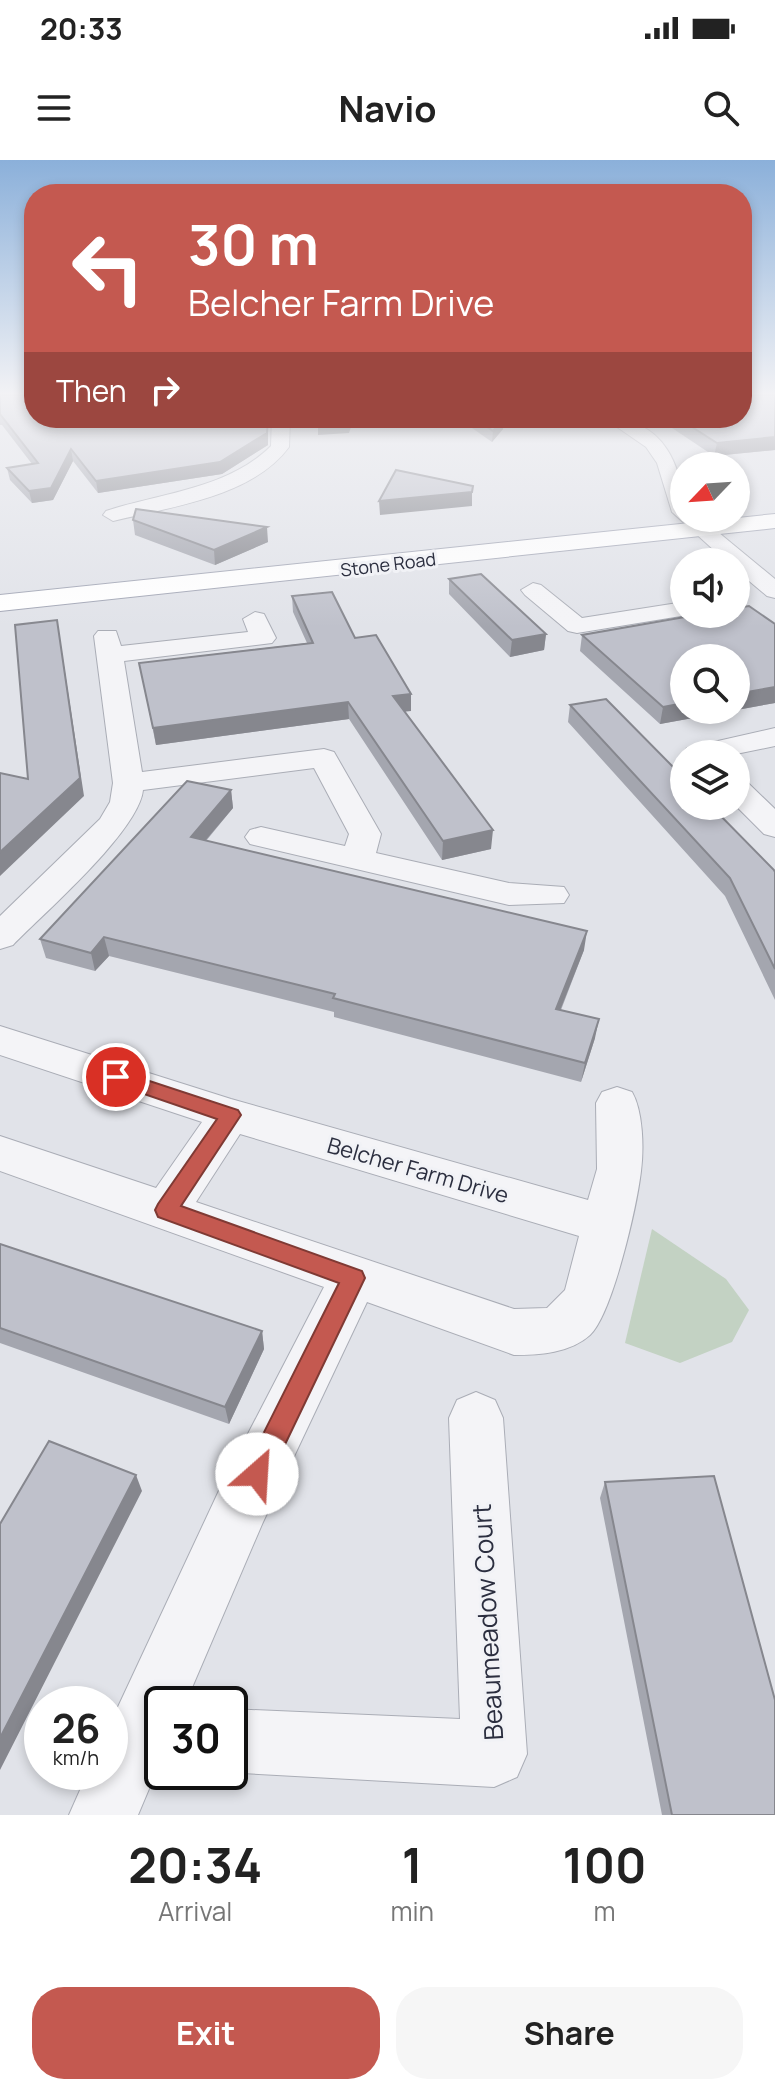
<!DOCTYPE html>
<html lang="en">
<head>
<meta charset="utf-8">
<style>
  body { margin:0; font-family:Manrope,sans-serif; background:#f6f6f6; color:#222; height:100vh; display:flex; flex-direction:column; font-size:30px; white-space:nowrap }
  * { box-sizing:border-box; margin:0 }
  p { font-size:26px; color:#767676 }
  .icon { flex:none; width:44px; height:44px; fill:none; stroke:currentColor; stroke-width:2; stroke-linecap:round; stroke-linejoin:round }
  .map { position:relative; height:1655px; overflow:hidden }
  .panel { display:flex; flex-direction:column; background:#fff; flex:1 }
  .panel>* { flex:none }
  .top-card { position:absolute; left:24px; top:24px; width:728px; height:244px; border-radius:32px; box-shadow:0 4px 12px #0003; background:#c45950; color:#fff; overflow:hidden }
  .needle { width:52px; rotate:245deg }
  .buttons { position:absolute; left:670px; top:292px; display:grid; gap:16px }
  .buttons a { display:grid; place-items:center; width:80px; height:80px; border-radius:50%; background:#fff; box-shadow:0 4px 12px #0003; font-size:40px }
  .speed { position:absolute; left:24px; top:1526px; display:flex; gap:16px; font-size:40px; font-weight:700; text-align:center }
  .speed>* { display:grid; place-content:center; width:104px; height:104px; border-radius:50%; background:#fff; box-shadow:0 4px 12px #0003; line-height:1 }
  .speed small { font-size:20px; font-weight:400 }
  .speed .limit { border:4px solid #111; border-radius:12px; background:#fff; color:#111 }
  .pin { position:absolute; display:grid; place-items:center; width:68px; height:68px; color:#fff; margin:-34px; border:4px solid #fff; border-radius:50%; box-shadow:0 2px 8px #0007 }
  .me { position:absolute; width:88px; margin:-44px; rotate:26deg; stroke-linejoin:round; filter:drop-shadow(0 0 6px #0008) }
  .turn { display:flex; align-items:center; gap:28px; height:168px; padding:0 32px; font-size:36px }
  .turn .icon { width:104px; height:104px; stroke-width:2.5 }
  .turn b { display:block; font-size:56px; line-height:68px }
  .then { display:flex; align-items:center; height:76px; padding:0 32px; background:#0003; gap:16px; font-size:30px }
  .eta { display:flex; justify-content:space-evenly; align-items:center; height:136px; text-align:center }
  .eta b { font-size:48px; font-weight:700; line-height:56px }
  .button { display:flex; gap:16px; margin-top:auto; padding:16px 32px }
  .button a { flex:1; height:92px; border-radius:32px; background:#c45950; color:#fff; font-size:32px; font-weight:700; line-height:92px; text-align:center }
  .button a+a { background:#f6f6f6; color:#222 }
  .status { display:flex; justify-content:space-between; align-items:center; height:56px; padding:0 40px; background:#fff; direction:ltr }
  .status svg { height:22px; fill:currentColor }
  header { display:flex; justify-content:space-between; align-items:center; height:104px; padding:0 32px; background:#fff; font-size:36px; font-weight:700 }
  .map>svg:first-child { display:block }
</style>
</head>
<body>
<div class="status"><b>20:33</b><svg viewBox="0 0 49 12"><path d="M0 12V9h3v3zM5 12V6h3v6zM10 12V3h3v9zM15 12V0h3v12zM26 1h20v11H26zM47 4h2v5h-2z"/></svg></div>
<header><svg class="icon" aria-label="menu" viewBox="0 0 24 24"><path d="M4 6h16M4 12h16M4 18h16"/></svg>Navio<svg class="icon" aria-label="search" viewBox="0 0 24 24"><circle cx="10" cy="10" r="6"/><path d="M15 15l6 6"/></svg></header>
<div class="map">
<svg width="775" height="1655" viewBox="0 0 775 1655">
  <rect width="100%" height="100%" fill="#e1e3e9"/>
  <path fill="#c3d2c3" d="M652,1069l74,50 23,31 -17,32 -52,21 -55,-20z"/>
  <g fill="none" stroke-linecap="round" stroke-linejoin="round">
    <defs>
      <path id="minor" d="M272,258h18l-1,29c-37,50 -119,60 -176,74l-10,-6 3,-4c55,-18 122,-22 165,-65z
        M604,258c60,0 80,48 80,100h17l74,61v19l-8,-2 -31,-26v-8h-9l-55,-50 -15,-49 -11,-16z
        M533,423l8,2 41,33 102,-16v12h9l-116,19 -9,-2 -43,-36 -4,-5z
        M255,452l9,2 12,24 -4,5 -148,18 18,111 182,-23 10,3 47,82 -5,19 133,30 55,4 5,8 -5,8 -55,2 -259,-61 -5,-7 5,-7 11,-3 84,19 4,-12 -35,-66 -171,22c-4,41 -99,123 -130,155l-13,4v-33l100,-97 10,-17 3,-19 -19,-147 4,-5h18l5,15 127,-14 -5,-13z
        M775,568v18l-39,8h-54l5,-6z
        M736,620l11,2 28,27v28l-11,-3 -28,-28z
        M0,866l231,73 357,101 9,-31 -1,-66 6,-11 15,-5 15,5c11,19 12,56 9,79 -4,34 -28,142 -51,164 -20,18 -50,20 -76,20l-147,-53 -104,220 -78,182h-23v54l-24,57h-69l19,-43h22v-48l113,-242 101,-195 -324,-116v-35l156,52 46,-66 -202,-67zM240,974l339,102 -14,54 -18,18 -33,1 -318,-107z
        M476,1232l19,8 8,18 24,336 -10,23 -23,10 -271,-15h7v-63l230,10 -11,-301 8,-18z"/>
      <path id="primary" d="M775,354v14l-775,83v-16z"/>
    </defs>
    <use href="#minor" stroke="#aaadb6" stroke-width="2"/>
    <use href="#primary" stroke="#a1a5b4" stroke-width="2"/>
    <use href="#minor" fill="#f4f4f7" fill-rule="evenodd"/>
    <use href="#primary" fill="#fff" fill-rule="evenodd"/>
  </g>
  <path fill="#a4a6af" d="M0,235l34,23 234,2v25l-46,29 -124,19 -25,-32 -20,39 -21,3 -22,-23 -3,-12 25,-4 -30,-39h-2z
    M775,235v55l-61,6 -54,-36v-2h82z
    M382,258h122l-1,11 -11,13 -33,-23 -72,5z
    M133,360l135,22 -53,23 -80,-30z
    M449,419l97,55 -2,16 -34,7 -61,-63z
    M292,436l63,42 56,56v17h-6l86,138 -49,11 -93,-141 -193,26 -17,-82 168,-20 -14,-31z
    M775,464v79l-115,21 -80,-73 2,-16z
    M570,545l205,167v128l-50,-104 -157,-174z
    M231,630l2,18 -27,33 378,109 -23,60 34,28 -14,44 -247,-65v-5l-225,-56 -14,15 -49,-13 -6,-19z
    M0,1084l262,87 2,18 -35,75 -229,-81z
    M605,1322l170,333h-113l-62,-317z"/>
  <path fill="#86878e" d="M350,258h4l-5,15 -31,2v-12z
    M387,258h73l-73,6z
    M504,258l-1,11 -11,13 1,-11z
    M268,260v25l-46,29 -124,19 -2,-12z
    M775,277v13l-61,6 3,-13z
    M71,289l2,12 -20,39 -21,3 -3,-12z
    M472,332v14l-92,9 -1,-14z
    M267,367l1,15 -53,23 -1,-15z
    M57,460l27,176 -84,80v-24l80,-74z
    M546,474l-2,16 -34,7 2,-17z
    M775,527v16l-115,21 3,-17 21,-4v7h52v-16z
    M411,534v17l-18,2v-17z
    M348,542l1,17 -193,26 -3,-17z
    M231,630l2,18 -40,47 -2,-18z
    M493,670l-2,19 -49,11 1,-19z
    M587,771l-3,19 -31,78 3,-19z
    M104,777l5,19 -14,15 -4,-18z
    M599,859l-4,19 -14,44 4,-19z
    M262,1171l2,18 -35,75 -4,-17z
    M136,1315l6,16 -142,279v-32z"/>
  <path fill="#bfc1cb" stroke="#86878e" stroke-width="2" d="M0,235h34v23h221l-1,1 14,1 -1,13 -47,29 -124,19 -25,-32 -20,39 -22,3 -22,-23 31,-5 -38,-49z
    M742,235h33v42l-58,6 -39,-25h64z
    M318,258h32l-2,3 -30,2z
    M475,258h28l-10,13z
    M396,310l77,16 -1,6 -93,9z
    M136,349l131,18 -53,23 -81,-30z
    M481,414l65,60 -34,6 -63,-61z
    M332,432l23,46 21,-3 35,59 -18,2 100,134 -50,11 -95,-139 -195,26 -14,-65 174,-20 -21,-47z
    M749,446l26,18v63l-39,7v-36h-52v45l-21,4 -81,-72 120,-21h34v-6z
    M57,460l23,158 -80,74v-79l28,6 -13,-154z
    M606,539l78,79v28h27l63,64 1,2v97l-45,-91 -160,-173z
    M187,621l44,9 -40,47 396,94 -31,78 43,10 -14,44 -252,-65 2,-4 -231,-57 -13,16 -51,-14z
    M0,1084l262,87 -37,76 -225,-79z
    M49,1281l87,34 -136,263v-214z
    M714,1316l61,224v115h-103l-67,-333z"/>
  <linearGradient id="sky" x2="0" y2="1"><stop stop-color="#8bb0da"/><stop offset="0.5" stop-color="#f2f2f5"/><stop offset="1" stop-color="#f2f2f5" stop-opacity="0"/></linearGradient>
  <rect width="775" height="467" fill="url(#sky)"/>
  <path fill="#c45950" stroke="#7f3a34" stroke-width="2" d="M116,910l122,40 3,5 -60,91 181,65 3,7 -99,206 -9,4 -10,-4 -4,-10 96,-191 -181,-66 -3,-7 3,-6 59,-85 -108,-37 -3,-5z"/>
  <g text-anchor="middle" dominant-baseline="central" stroke-width="6" stroke-linejoin="round" paint-order="stroke">
    <g font-size="18" fill="#2b2e3f" stroke="#f1f2f6">
      <text transform="translate(388 404) rotate(-7)">Stone Road</text>
    </g>
    <g font-size="22" fill="#2b2e3f" stroke="#f1f2f6">
      <text transform="translate(418 1010) rotate(16)">Belcher Farm Drive</text>
    </g>
    <g font-size="26" fill="#2b2e3f" stroke="#f1f2f6">
      <text transform="translate(487 1462) rotate(-93)">Beaumeadow Court</text>
    </g>
  </g>
</svg>
<div class="buttons">
<a><svg class="needle" viewBox="-14 -14 28 28"><path d="M0-13l5 13h-10z" fill="#e53935"/><path d="M0 13l5-13h-10z" fill="#767676"/></svg></a>
<a><svg class="icon" aria-label="sound" viewBox="0 0 24 24"><path d="M4 9h4l5-4v14l-5-4H4zM17 9q2 3 0 6"/></svg></a>
<a><svg class="icon" aria-label="search" viewBox="0 0 24 24"><circle cx="10" cy="10" r="6"/><path d="M15 15l6 6"/></svg></a>
<a><svg class="icon" aria-label="layers" viewBox="0 0 24 24"><path d="M12 4l9 5-9 5-9-5zM3 14l9 5 9-5"/></svg></a>
</div>
<div class="speed"><div>26<small>km/h</small></div><div class="limit">30</div></div>
<div class="pin" style="left:116px;top:917px;background:#d93025"><svg class="icon" aria-label="arrive" viewBox="0 0 24 24"><path d="M6 21V4h12l-3 4 3 4H6"/></svg></div>
<svg class="me" style="left:257px;top:1314px" viewBox="-20 -20 40 40"><circle r="19" fill="#fff"/><path d="M0-13L10 11 0 6-10 11z" fill="#c45950"/></svg>
<div class="top-card">
<div class="turn"><svg class="icon" aria-label="left" viewBox="0 0 24 24"><path d="M17 20v-9H6M10 6l-5 5 5 5"/></svg><div><b>30 m</b>Belcher Farm Drive</div></div>
<div class="then">Then<svg class="icon" aria-label="right" viewBox="0 0 24 24"><path d="M7 20v-9h11M14 6l5 5-5 5"/></svg></div>
</div>
</div>
<section class="panel">
<div class="eta">
<div><b>20:34</b><p>Arrival</p></div>
<div><b>1</b><p>min</p></div>
<div><b>100</b><p>m</p></div>
</div>
<div class="button"><a>Exit</a><a>Share</a></div>
</section>
</body>
</html>
